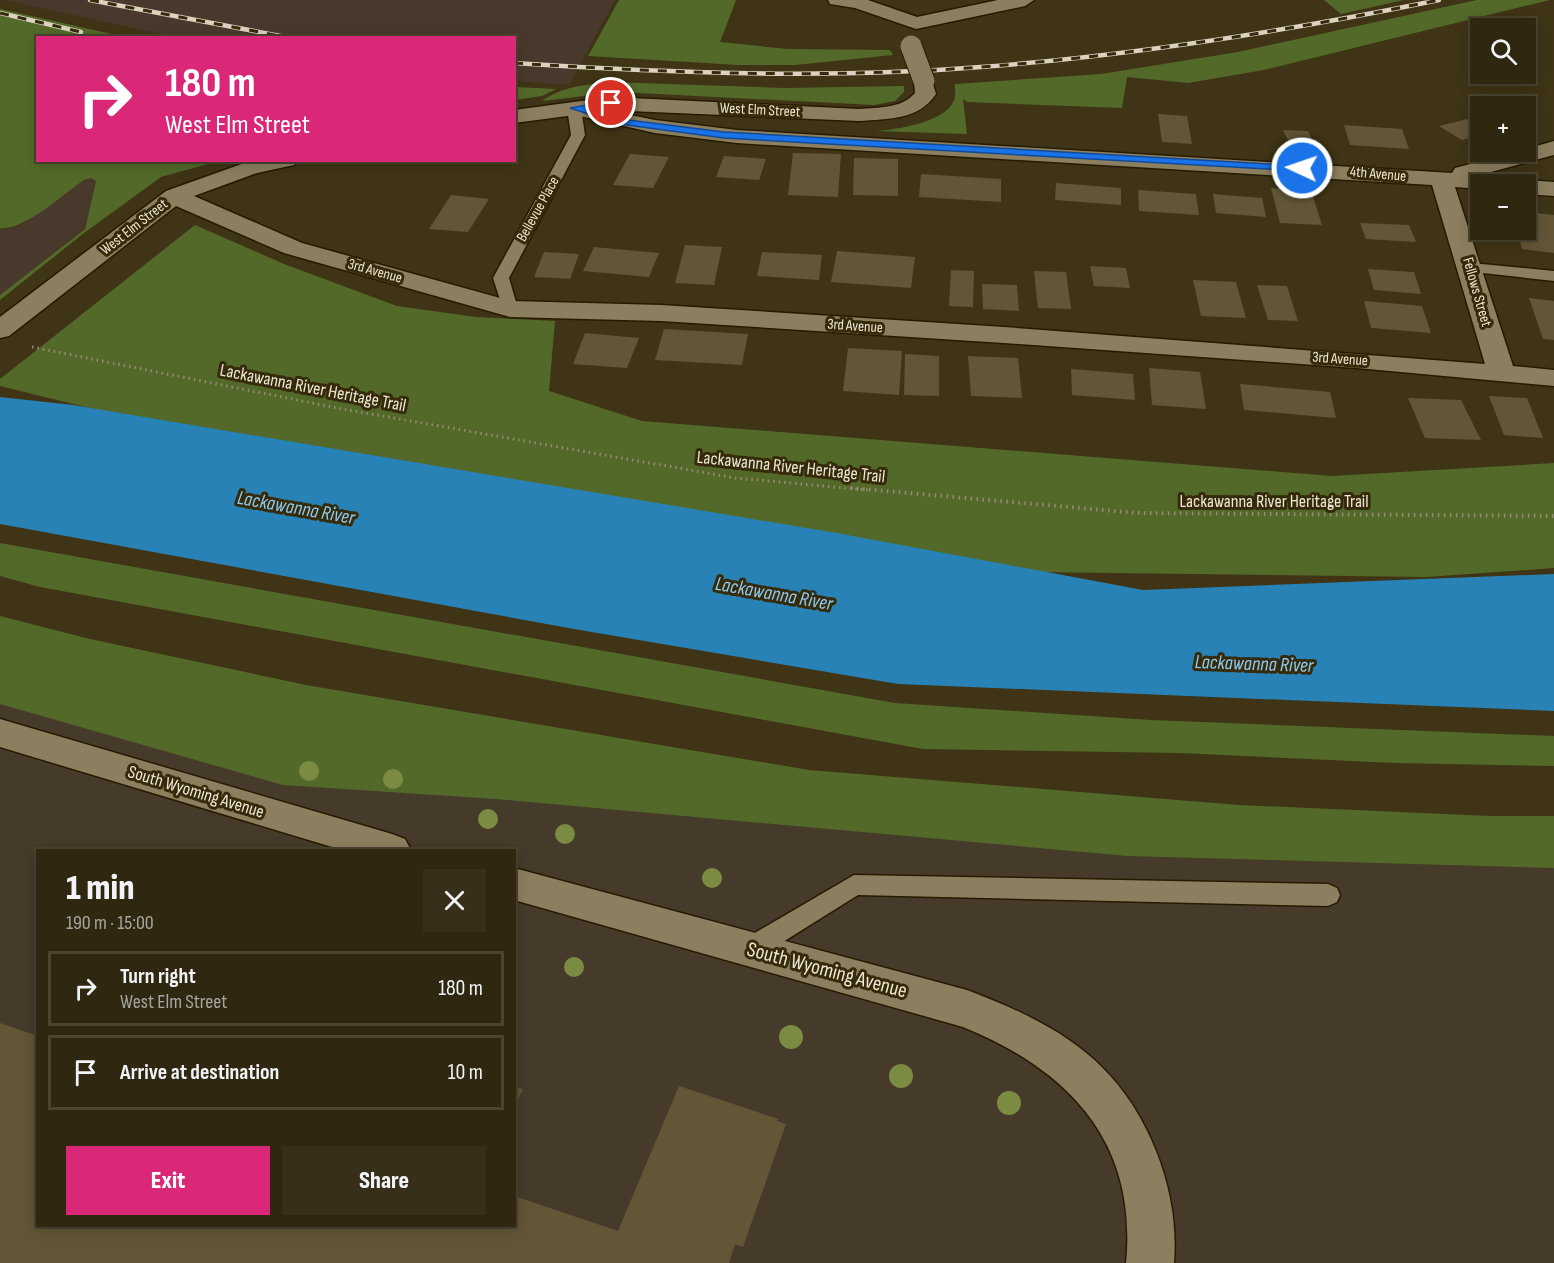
<!DOCTYPE html>
<html lang="en">
<head>
<meta charset="utf-8">
<style>
  body { margin:0; font-family:"Sofia Sans Condensed",sans-serif; background:#372f19; color:#f1f3f6; height:100vh; display:flex; flex-direction:column; font-size:22px; white-space:nowrap }
  * { box-sizing:border-box; margin:0 }
  p { font-size:20px; color:#a7a59f }
  .icon { flex:none; width:33px; height:33px; fill:none; stroke:currentColor; stroke-width:2; stroke-linecap:round; stroke-linejoin:round }
  .map { position:relative; flex:1; overflow:hidden }
  .panel { position:absolute; left:36px; top:849px; width:480px; height:378px; display:flex; flex-direction:column; background:#2f2710; border-radius:0px; box-shadow:0 3px 15px #0003,0 0 0 2px #4a4430 }
  .panel>* { flex:none }
  .guide { position:absolute; left:36px; top:36px; width:480px; height:126px; border-radius:0px; box-shadow:0 3px 15px #0003,0 0 0 2px #4a4430; background:#db2777; color:#fff; overflow:hidden }
  .tools { position:absolute; left:1470px; top:18px; display:grid; gap:12px }
  .tools a { display:grid; place-items:center; width:66px; height:66px; border-radius:0px; background:#2f2710; box-shadow:0 3px 15px #0003,0 0 0 2px #4a4430; font-size:30px }
  .pin { position:absolute; display:grid; place-items:center; width:51px; height:51px; color:#fff; margin:-26px; border:3px solid #fff; border-radius:50%; box-shadow:0 2px 6px #0007 }
  .me { position:absolute; width:66px; margin:-33px; rotate:273deg; stroke-linejoin:round; filter:drop-shadow(0 0 4px #0008) }
  .turn { display:flex; align-items:center; gap:21px; height:126px; padding:0 30px; font-size:27px }
  .turn .icon { width:78px; height:78px; stroke-width:2.5 }
  .turn b { display:block; font-size:42px; line-height:51px }
  .round { display:grid; place-items:center; flex:none; width:63px; height:63px; border-radius:0px; background:#372f19 }
  .summary { display:flex; align-items:center; justify-content:space-between; height:102px; padding:0 30px }
  h1 { font-size:36px; font-weight:800; line-height:45px }
  .cta { display:flex; gap:12px; margin-top:auto; padding:12px 30px }
  .cta a { flex:1; height:69px; border-radius:0px; background:#db2777; color:#fff; font-size:24px; font-weight:800; line-height:69px; text-align:center }
  .cta a+a { background:#372f19; color:#f1f3f6 }
  ul { padding:0; list-style:none }
  li { display:flex; align-items:center; gap:18px; height:75px; margin:0 12px 9px; padding:0 18px; border:3px solid #4a4430; border-radius:0px }
  li div { flex:1 }
  li b { display:block; font-size:22px }
  li em { font-style:normal }
  .map>svg:first-child { display:block }
</style>
</head>
<body>
<div class="map">
<svg width="1554" height="1263" viewBox="0 0 1554 1263">
  <rect width="100%" height="100%" fill="#3f3415"/>
  <path fill="#463b2b" fill-rule="evenodd" d="M0,695l1128,161 426,12v395h-1554zM38,850h476v376h-476z"/>
  <path fill="#49392d" d="M4,0h611l-46,85 -54,-4 -1,-43 -338,-1z
    M91,178l5,2 -11,48 -85,67v-67l9,1 13,-5 62,-44z"/>
  <path fill="#536929" d="M619,0h117l-16,42 67,7 103,1 3,5 -98,10h-57l-150,-9z
    M1324,0h80l-63,14z
    M1477,0h73l-286,70 -76,13 -61,-6 -5,31 -155,-6 -4,-3 4,35 -92,-3c20,-1 77,-9 80,-35 1,-6 -1,-8 0,-12l146,-10 137,-22z
    M0,9l125,28 -87,1v122l181,1 -58,16 -77,56 -84,67v-5l85,-66 11,-48 -5,-3 -7,2c-21,14 -60,51 -84,48z
    M610,82l174,6 120,-2v6l-9,9 -21,4 -256,-13 -76,9c21,-15 43,-16 68,-19z
    M514,87h1l41,2 -14,7 -27,4z
    M195,225l89,39 113,42 79,11 79,4 -6,70 93,30 690,55 222,-13v105l-127,9 -394,-5 -777,-123 -256,-63v-7z
    M0,543l895,160 256,17 403,16v30l-159,-3 -215,-10 -257,-4 -883,-162 -40,-11z
    M0,616l90,23 216,46 503,85 430,35 251,11h64v52l-426,-12 -632,-57 -213,-14 -283,-81z"/>
  <path fill="#2882b6" d="M0,397l73,8 769,129 301,56 411,-16v137l-656,-27 -324,-55 -574,-105z"/>
  <path fill="#635637" d="M1158,114l29,2 5,28 -30,-2z
    M1480,116v19l-18,5 -23,-14z
    M1344,125l58,4 7,20 -59,-4z
    M1283,130l25,1 11,23 -25,-1z
    M793,153l48,1 -3,43 -50,-2z
    M630,154l39,3 -16,31 -40,-3z
    M724,156l42,3 -7,21 -43,-3z
    M854,158l44,1v37l-45,-1z
    M921,174l80,5v23l-82,-5z
    M1056,183l65,5v17l-66,-5z
    M1271,188l40,2 11,35 -42,-2z
    M1138,190l58,4 3,21 -60,-4z
    M1213,194l49,4 4,19 -50,-4z
    M451,195l38,4 -21,33 -39,-3z
    M1526,212l28,3v38l-32,-4 -5,-19h9z
    M1360,223l49,2 7,17 -50,-3z
    M685,245l37,2 -8,38 -39,-2z
    M594,247l65,6 -10,24 -66,-6z
    M837,251l78,6 -4,31 -80,-6z
    M544,252l35,2 -9,25 -36,-2z
    M762,252l60,3 -3,25 -62,-4z
    M1090,266l36,2 4,20 -36,-2z
    M1368,269l46,3 7,22 -47,-4z
    M951,270l23,1 -1,36 -24,-1z
    M1034,271l32,1 5,37 -33,-1z
    M1193,280l43,2 10,36 -45,-2z
    M982,284l35,1 2,26 -36,-2z
    M1257,285l30,1 11,35 -30,-1z
    M1529,298l25,3v39l-11,-1z
    M1364,301l58,5 9,27 -60,-5z
    M664,329l84,5 -6,31 -87,-5z
    M585,333l54,5 -12,30 -54,-4z
    M848,348l54,3 -3,44 -56,-4z
    M905,354l34,2v40l-35,-1z
    M968,356l50,2 4,40 -51,-2z
    M1149,368l51,4 6,37 -54,-4z
    M1071,369l62,5 2,26 -63,-5z
    M1240,384l90,8 6,26 -92,-8z
    M1489,396l38,2 16,40 -39,-3z
    M1408,398l53,2 20,40 -56,-2z
    M0,1023l38,13v190h476v-30l104,35 61,-145 99,33 -1,2 9,3 -43,123 -8,-3 -6,19h-729z
    M514,1087l9,2 -9,18z"/>
  <g fill="none" stroke-linecap="round" stroke-linejoin="round">
    <defs>
      <path id="lane" d="M574,104l7,4 4,27 -76,143 9,31 -2,3h-12l-11,-34 78,-143 -4,-27z
        M1471,263l83,8v10l-89,-10 -2,-3 2,-3z
        M854,875l474,9 9,4 3,7 -3,7 -9,4 -470,-11 -99,62 -9,3 -9,-3 -4,-8 4,-8z"/>
      <path id="street" d="M828,0h40l49,17 81,-17h36l-9,6 -109,23 -61,-21 -25,-4z
        M924,75l7,2 5,17c-17,26 -48,25 -77,27l-253,-11 49,10 82,10 715,43 3,-5 61,-16h10v-3l28,-8v14l-74,20 30,4 3,5h-33v5l-25,-2 58,179 41,4v16l-197,-18 -353,-25 -343,-22 -151,-4 -226,-64 -108,-47 -167,130 -9,2v-21l166,-126 84,-30 47,-1 -3,5 -37,8 -63,23 108,47 209,58 150,4 343,22 481,37 -53,-179 -695,-42 -82,-10 -80,-18 -61,8v-13l97,-13 248,12c20,-2 42,0 56,-16l-1,-12 3,-4z
        M1526,180l28,2v14l-28,-2v-10h-10z
        M0,719l392,115 13,5 6,11h-69l-342,-103z
        M514,868l453,122c89,34 152,69 189,161 14,36 21,73 18,112h-48c12,-121 -57,-193 -163,-236l-449,-127z"/>
    </defs>
    <use href="#lane" stroke="#261b00" stroke-width="3"/>
    <use href="#street" stroke="#261b00" stroke-width="3"/>
    <path stroke="#948b73" stroke-width="3" stroke-dasharray="1.5 4" stroke-linecap="butt" d="M32,347l305,61 398,70 133,12"/>
    <path stroke="#948b73" stroke-width="4" stroke-dasharray="1.5 4.5" stroke-linecap="butt" d="M851,488l286,25 417,3"/>
    <use href="#lane" fill="#8c7f5f" fill-rule="evenodd"/>
    <use href="#street" fill="#8c7f5f" fill-rule="evenodd"/>
    <defs>
      <path id="rail" d="M90,0l201,38
        M0,13l81,19
        M514,63c156,10 312,16 467,4 155,-12 306,-36 458,-67"/>
    </defs>
    <use href="#rail" stroke="#dbd3c0" stroke-width="4.5"/>
    <use href="#rail" stroke="#352a0a" stroke-width="3" stroke-dasharray="9" stroke-linecap="butt"/>
    <defs>
      <path id="street-bridge" d="M911,46l13,35"/>
    </defs>
    <use href="#street-bridge" stroke="#261b00" stroke-width="23" stroke-linecap="butt"/>
    <use href="#street-bridge" stroke="#8c7f5f" stroke-width="21"/>
  </g>
  <g fill="#7c8b42">
    <circle cx="309" cy="771" r="10"/>
    <circle cx="393" cy="779" r="10"/>
    <circle cx="488" cy="819" r="10"/>
    <circle cx="565" cy="834" r="10"/>
    <circle cx="712" cy="878" r="10"/>
    <circle cx="574" cy="967" r="10"/>
    <circle cx="791" cy="1037" r="12"/>
    <circle cx="901" cy="1076" r="12"/>
    <circle cx="1009" cy="1103" r="12"/>
  </g>
  <path fill="#1a73e8" stroke="#114b97" stroke-width="1.5" d="M611,101l4,2 -1,2 -27,4 33,10 104,13 578,34 5,2 -5,3 -578,-33 -105,-14 -49,-16z"/>
  <g text-anchor="middle" dominant-baseline="central" stroke-width="6" stroke-linejoin="round" paint-order="stroke">
    <g font-size="15" fill="#eee7d5" stroke="#352a0a">
      <text transform="translate(760 110) rotate(3)">West Elm Street</text>
      <text transform="translate(1378 174) rotate(5)">4th Avenue</text>
      <text transform="translate(538 209) rotate(-61)">Bellevue Place</text>
      <text transform="translate(134 227) rotate(-38)">West Elm Street</text>
      <text transform="translate(375 271) rotate(16)">3rd Avenue</text>
      <text transform="translate(1477 292) rotate(74)">Fellows Street</text>
      <text transform="translate(855 326) rotate(4)">3rd Avenue</text>
      <text transform="translate(1340 359) rotate(4)">3rd Avenue</text>
    </g>
    <g font-size="18" fill="#eee7d5" stroke="#352a0a">
      <text transform="translate(313 388) rotate(11)">Lackawanna River Heritage Trail</text>
      <text transform="translate(791 467) rotate(6)">Lackawanna River Heritage Trail</text>
      <text x="1274" y="501">Lackawanna River Heritage Trail</text>
      <text transform="translate(196 792) rotate(17)">South Wyoming Avenue</text>
    </g>
    <g font-size="20" font-style="italic" fill="#8ccaf3" stroke="#352a0a">
      <text transform="translate(296 508) rotate(10)">Lackawanna River</text>
      <text transform="translate(774 594) rotate(10)">Lackawanna River</text>
      <text transform="translate(1254 664) rotate(2)">Lackawanna River</text>
    </g>
    <g font-size="21" fill="#eee7d5" stroke="#352a0a">
      <text transform="translate(827 970) rotate(15)">South Wyoming Avenue</text>
    </g>
  </g>
</svg>
<div class="tools">
<a><svg class="icon" aria-label="search" viewBox="0 0 24 24"><circle cx="10" cy="10" r="6"/><path d="M15 15l6 6"/></svg></a>
<a>+</a>
<a>−</a>
</div>
<div class="pin" style="left:611px;top:103px;background:#d93025"><svg class="icon" aria-label="arrive" viewBox="0 0 24 24"><path d="M6 21V4h12l-3 4 3 4H6"/></svg></div>
<svg class="me" style="left:1302px;top:168px" viewBox="-20 -20 40 40"><circle r="17" fill="#1a73e8" stroke="#fff" stroke-width="3"/><path d="M0-11L8 9 0 5-8 9z" fill="#fff"/></svg>
<div class="guide">
<div class="turn"><svg class="icon" aria-label="right" viewBox="0 0 24 24"><path d="M7 20v-9h11M14 6l5 5-5 5"/></svg><div><b>180 m</b>West Elm Street</div></div>
</div>
<section class="panel">
<div class="summary"><div><h1>1 min</h1><p>190 m · 15:00</p></div><a class="round"><svg class="icon" aria-label="close" viewBox="0 0 24 24"><path d="M6 6l12 12M18 6L6 18"/></svg></a></div>
<ul>
<li><svg class="icon" aria-label="right" viewBox="0 0 24 24"><path d="M7 20v-9h11M14 6l5 5-5 5"/></svg><div><b>Turn right</b><p>West Elm Street</p></div><em>180 m</em></li>
<li><svg class="icon" aria-label="arrive" viewBox="0 0 24 24"><path d="M6 21V4h12l-3 4 3 4H6"/></svg><div><b>Arrive at destination</b></div><em>10 m</em></li>
</ul>
<div class="cta"><a>Exit</a><a>Share</a></div>
</section>
</div>
</body>
</html>
